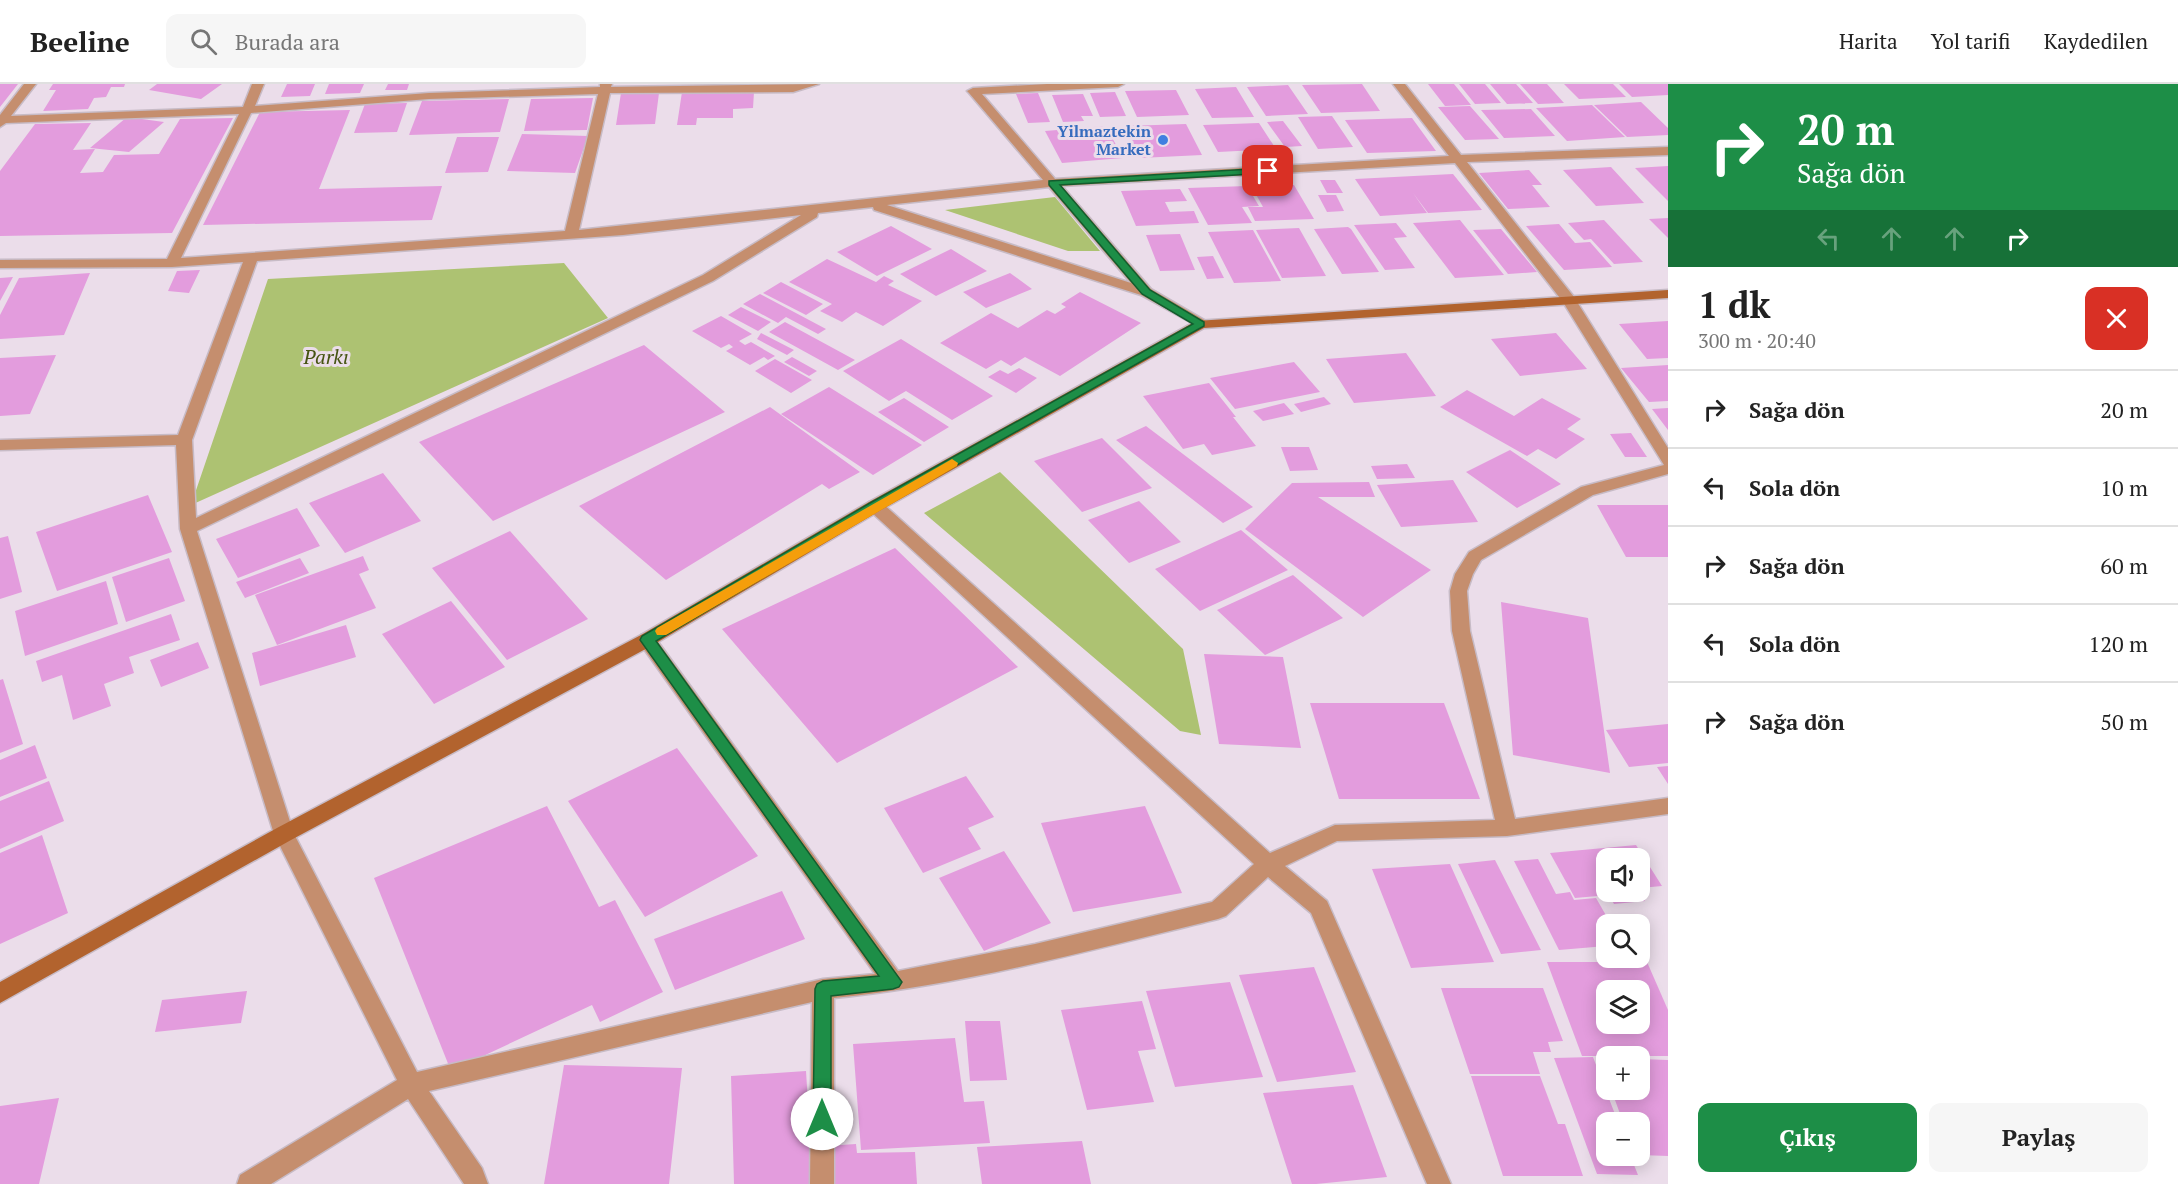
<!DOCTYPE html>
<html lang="tr">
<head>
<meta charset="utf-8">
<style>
  body { margin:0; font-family:"PT Serif",serif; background:#f6f6f6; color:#222; height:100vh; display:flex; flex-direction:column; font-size:22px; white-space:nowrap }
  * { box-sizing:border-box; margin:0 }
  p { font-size:20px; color:#767676 }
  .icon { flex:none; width:33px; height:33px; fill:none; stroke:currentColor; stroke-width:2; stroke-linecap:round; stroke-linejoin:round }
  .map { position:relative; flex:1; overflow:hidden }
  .details { display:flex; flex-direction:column; background:#fff; width:510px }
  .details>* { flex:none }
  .top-card { background:#1d8e47; color:#fff; overflow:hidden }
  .buttons { position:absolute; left:1596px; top:764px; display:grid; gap:12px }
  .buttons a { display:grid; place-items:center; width:54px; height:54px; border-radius:12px; background:#fff; box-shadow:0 3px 15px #0003; font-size:30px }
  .pin { position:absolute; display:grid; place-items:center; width:51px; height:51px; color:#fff; margin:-26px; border-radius:12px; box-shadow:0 3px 9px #0006 }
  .me { position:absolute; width:66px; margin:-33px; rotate:0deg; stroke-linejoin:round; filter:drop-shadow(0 0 4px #0008) }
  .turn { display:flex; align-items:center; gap:21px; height:126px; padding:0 30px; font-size:27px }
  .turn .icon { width:78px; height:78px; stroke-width:2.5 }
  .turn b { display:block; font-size:42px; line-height:51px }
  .lanes { display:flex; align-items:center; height:57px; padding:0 30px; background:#0003; justify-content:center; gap:30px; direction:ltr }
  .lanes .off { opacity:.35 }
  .round { display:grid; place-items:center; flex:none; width:63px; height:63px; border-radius:12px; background:#f6f6f6 }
  .headline { display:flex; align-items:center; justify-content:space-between; height:102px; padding:0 30px }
  h1 { font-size:36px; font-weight:800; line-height:45px }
  .action { display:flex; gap:12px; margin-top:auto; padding:12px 30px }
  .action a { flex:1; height:69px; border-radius:12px; background:#1d8e47; color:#fff; font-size:24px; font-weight:800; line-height:69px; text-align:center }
  .action a+a { background:#f6f6f6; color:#222 }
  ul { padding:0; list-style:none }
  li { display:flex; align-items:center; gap:18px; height:78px; padding:0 30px; border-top:2px solid #e0e0e0 }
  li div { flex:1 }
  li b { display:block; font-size:22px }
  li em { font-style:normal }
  header { display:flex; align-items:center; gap:36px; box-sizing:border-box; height:84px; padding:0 30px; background:#fff; border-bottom:2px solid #e0e0e0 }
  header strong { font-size:28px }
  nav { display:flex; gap:33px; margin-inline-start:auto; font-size:21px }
  .search { width:420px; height:54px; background:#f6f6f6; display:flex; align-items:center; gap:15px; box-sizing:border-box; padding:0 21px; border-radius:12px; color:#767676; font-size:22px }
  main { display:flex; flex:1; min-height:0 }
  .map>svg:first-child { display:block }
</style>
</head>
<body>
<header>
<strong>Beeline</strong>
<div class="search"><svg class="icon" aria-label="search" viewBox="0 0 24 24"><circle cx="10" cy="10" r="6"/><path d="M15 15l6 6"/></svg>Burada ara</div>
<nav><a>Harita</a><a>Yol tarifi</a><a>Kaydedilen</a></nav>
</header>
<main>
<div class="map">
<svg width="1668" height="1100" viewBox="0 0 1668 1100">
  <rect width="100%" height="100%" fill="#ebddea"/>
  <path fill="#adc272" d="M1055,113l45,54h-32l-123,-41z
    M564,179l44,55 -417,187 77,-226z
    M1000,388l183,177 18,86 -21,-4 -256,-218z"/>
  <path fill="#e39cdd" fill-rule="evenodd" d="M0,0h18l-18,23z
    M53,0h72l-1,3h-13l-5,10 -12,1 -6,11 -45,2 13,-21h-7z
    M157,0h65l-21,15 -52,-9z
    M287,0h28l-5,12 -29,1z
    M329,0h35l-4,9 -35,1z
    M388,0h21l-2,6h-22z
    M1362,0l18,27 -59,2 -19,-28z
    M1428,0h26l17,21 -26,1z
    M1459,0h26l16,19 -26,1z
    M1490,0h26l17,19 -26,1z
    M1520,0h27l17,19 -26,1z
    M1564,0h49l13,13 -47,2z
    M1619,0h49v11l-36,2z
    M1288,1l20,29 -42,2 -19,-29z
    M1236,3l18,30 -42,1 -17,-29z
    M1176,6l13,25 -52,2 -12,-26z
    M682,8h72l-1,16 -20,1v9h-36l-1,7h-19z
    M1115,8l11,24 -26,1 -10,-24z
    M621,9h38l-4,31 -39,1z
    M1038,9l12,29 -22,1 -12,-29z
    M1083,10l10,22h-12l3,5 -21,1 -11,-27z
    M593,14l-6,32 -63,1 7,-32z
    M509,15l-9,33 -91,3 13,-34z
    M1641,18l27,26v7l-41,2 -33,-32z
    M407,19l-10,29 -43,1 11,-29z
    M1592,21l33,32 -58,4 -31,-33z
    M1470,22l29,33 -34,1 -27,-33z
    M1531,25l24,27 -51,2 -23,-28z
    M350,26l-31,79 123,-3 -10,34 -229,5 57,-113z
    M1332,32l21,31 -35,2 -20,-32z
    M127,33l37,5 -35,30 -39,-4z
    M233,34l-61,115 -172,3v-65l35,-47 56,-1 -18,27 22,-1 -15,24 23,-1 11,-17 45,-1 21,-35z
    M1412,34l24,33 -69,2 -22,-33z
    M1283,37l19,25 -17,1 -18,-25z
    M1259,39l17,26 -58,3 -15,-27z
    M1186,40l16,31 -62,3 -15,-32z
    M1106,42l17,32 -61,5 -17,-32z
    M522,50l66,2 -13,37 -68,-2z
    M457,53h42l-11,35 -43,1z
    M1668,82v35l-33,-33z
    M1611,83l33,36 -48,3 -33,-36z
    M1529,86l13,15h-10l18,22 -42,2 -29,-36z
    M1453,90l29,36 -54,3 -15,-20 14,20 -47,3 -25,-37z
    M1320,96h15l8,13h-16z
    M1294,101l20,34 -59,2 -7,-14h15l-11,-20z
    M1247,102l12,20 -17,1 10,16 -44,2 -20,-37z
    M1180,105l7,12 -22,1 5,10 24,-1 5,12 -63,3 -15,-35z
    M1318,111h18l8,16 -17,1z
    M1668,134v20l-19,-19z
    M1460,136l44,55 -49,3 -42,-55z
    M1604,136l39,42 -29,2 -23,-25 -7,1 -16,-17z
    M1396,139l11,14 -13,1 21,30 -30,2 -31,-45z
    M1559,140l16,19 15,-1 22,25 -48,3 -38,-44z
    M891,142l41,23 -55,27 -40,-24z
    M1348,143l3,2 28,43 -37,2 -28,-45z
    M1299,144l27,48 -44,2 -26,-48z
    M1501,145l36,43 -29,2 -35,-44z
    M1253,146l28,51 -47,2 -26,-51z
    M1180,150l15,36 -35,1 -14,-36z
    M951,165l36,22 -51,25 -36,-22z
    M1213,172l11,22 -17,1 -10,-22z
    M827,175l49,23 8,-6 10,5 -6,4 34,16 -39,25 -27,-14 -14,10 -22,-11 12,-7 -43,-22z
    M200,186l-11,23 -21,-2 9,-20z
    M90,189l-26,62 -64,4v-24l19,-37z
    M1010,189l22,16 -46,19 -23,-16z
    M13,193l-13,24v-23z
    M781,198l42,22 -17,11 -43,-22z
    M1080,208l61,31 -81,53 -35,-19 -14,9 -10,-6 -15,9 -46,-26 51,-30 27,15 29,-18 8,4 11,-7 -5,-3z
    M760,210l66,35 -8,5 -32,-17 -8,6 -35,-19z
    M741,223l30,15 -13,9 -30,-16z
    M721,232l31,18 -13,7 6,4 6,-3 24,14 -7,4 -4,-3 -14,8 -24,-14 7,-4 -4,-3 -8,4 -29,-17z
    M1668,237v37l-21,1 -28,-35z
    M785,238l70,38 -17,10 -69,-38z
    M761,249l33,17 -7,5 -30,-16z
    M1556,249l31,36 -67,7 -29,-37z
    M901,255l92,57 -41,24 -46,-29 -17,10 -46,-30z
    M644,261l81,67 -232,109 -74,-79z
    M1406,269l30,43 -82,7 -28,-44z
    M56,271l-26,59 -30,2v-58z
    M792,273l25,14 -8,5 -25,-14z
    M775,275l37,21 -21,13 -36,-22z
    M1294,278l26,30 -85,17 -25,-31z
    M1668,281v36l-19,1 -28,-34z
    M1019,284l18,10 -21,15 -28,-16 12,-7 8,4z
    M1209,299l27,34h-3l23,29 -44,9 -8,-11 -21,5 -40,-53z
    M829,303l93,58 -49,30 -92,-61z
    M1467,306l47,26 28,-18 39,21 -14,10 18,10 -29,20 -18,-10 -11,7 -87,-49z
    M1324,313l7,7 -30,8 -7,-8z
    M904,314l45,29 -25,15 -46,-30z
    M1284,319l10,11 -31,7 -10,-10z
    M770,323l90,65 -31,17 -7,-5 -156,96 -87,-74z
    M1668,324v22l-16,-21z
    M1146,342l107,81 -30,16 -107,-83z
    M1631,349l16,24h-22l-15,-23z
    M1102,354l50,50 -70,24 -48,-51z
    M1281,363h28l9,23 -28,1z
    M1510,366l51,34 -44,24 -51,-36z
    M1407,380l8,14 -38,1 -6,-13z
    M383,389l38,48 -76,32 -36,-50z
    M1453,396l25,42 -77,5 -24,-42z
    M1369,398l6,15h-57l113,73 -68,47 -118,-88 47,-46z
    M148,411l24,57 -115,39 -21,-59z
    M1139,417l42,41 -52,21 -41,-43z
    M1597,421h71v52h-42z
    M297,424l23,38 -82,32 -22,-39z
    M1241,446l47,40 -88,41 -45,-42z
    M510,447l78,88 -81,41 -75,-92z
    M8,452l14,56 -22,7v-61z
    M895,464l123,119 -181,96 -115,-134z
    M363,472l6,14 -10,4 17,34 -99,37 -22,-50z
    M169,474l16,43 -59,21 -14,-45z
    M300,474l9,15 -64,25 -9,-16z
    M1293,491l50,43 -78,37 -48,-45z
    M106,497l12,43 -93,32 -10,-45z
    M451,517l54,66 -71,37 -52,-70z
    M1501,518l87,16 22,155 -97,-18z
    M171,530l9,26 -51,17 5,16 -30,11 7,22 -38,14 -11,-45 -20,7 -6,-21z
    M346,541l10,32 -96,29 -8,-33z
    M198,558l11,26 -48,19 -11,-27z
    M1204,570l79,3 18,91 -82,-4z
    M3,595l20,65 -23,9v-73z
    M1310,619h134l36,96h-141z
    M1668,640v39l-39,4 -23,-37z
    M35,661l12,33 -47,19v-37z
    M677,664l81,108 -113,61 -77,-116z
    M1668,682v18l-11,-17z
    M966,692l28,41 -26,11 13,21 -58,24 -39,-65z
    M49,697l15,40 -64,28v-48z
    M547,722l52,101 16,-7 48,92 -63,30 -8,-17 -141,66 -77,-193z
    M1145,722l37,87 -109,19 -32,-89z
    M42,751l26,78 -68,31v-91z
    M1636,761l26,41 -22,2v-30h-34v33h33l6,10 -31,3 -5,-9 -34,3 -25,-45z
    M1004,767l47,72 -67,28 -45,-73z
    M1538,775l18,35 14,-2 4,8 22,-2 15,26h-5v22l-47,4 -45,-89z
    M1495,776l46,90 -40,4 -43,-90z
    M1450,780l44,98 -83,6 -39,-99z
    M782,807l23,48 -130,51 -21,-51z
    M1547,878h100l21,48v46h-86zM1606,906h34v33h-34z
    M1314,883l42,105 -79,10 -38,-107z
    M1230,898l33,95 -88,10 -29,-96z
    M1441,904h102l20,53 -15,1 3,10h-18l7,22h-70z
    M247,907l-6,32 -86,9 7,-32z
    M1142,917l14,48 -18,2 16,51 -67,8 -26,-100z
    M965,937h35l7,59 -37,1z
    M955,954l9,64 20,-1 6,42 -129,7 -8,-106z
    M1593,973l25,65h-12v33h24l8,20 -41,-1 -43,-116z
    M1640,975l28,1v96l-28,-1v-33h-17l-12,-33h29z
    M564,981l118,3 -13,116h-125z
    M806,987l7,113h-79l-3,-108z
    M1471,992h69l18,48h7l18,52h-80z
    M1353,1001l34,92 -71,7h-24l-29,-91z
    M59,1014l-20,86h-39v-78z
    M1082,1057l9,43h-109l-5,-37z
    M856,1060l1,9 58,-1 2,32h-90l-1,-38z"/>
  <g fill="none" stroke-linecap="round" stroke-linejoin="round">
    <defs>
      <path id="street" d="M24,0h12l-25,32 232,-9 9,-23h12l-9,22 174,-13 171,-6v-3h12l-1,3 208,-3 -26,8 -183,1 -31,137 464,-50 -74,-87 -2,-2 6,-3 74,-4h77l-6,3 -136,7 73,85 394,-23 -56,-72h12l56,71 207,-8v8l-201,7 107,135 94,151v26l-75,21 -112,65 -8,14 -6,17 3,40 45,188 153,-21v16l-161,22 -170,5 -52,25 42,35 124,283h-24l-116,-271 -43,-36 -42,39 -8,3c-127,31 -254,66 -384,79v186h-24l2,-182 -383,89 53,77 6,16h-24l-56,-85 -137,85h-34l3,-9 157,-95 -123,-246 -94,-305 -4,-84 -176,5v-10l178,-5 65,-173 -71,5 -172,1v-8l167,-1 72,-145 -233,9 -6,4v-12zM598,10l-33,137 -384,27 70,-145 178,-14zM1455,79l108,139 101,163 -83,22 -112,65 -14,22 -5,17 2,40 43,189 -160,5 -65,28 -389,-351h-12l-2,4 2,4 385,354 -42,38 -177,42 -137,27 -245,-336 -6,-2 -6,2 -3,5 3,5 234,329 -52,5 -406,93 -123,-238 -97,-303 516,-250 104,-64 1,-4 55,-6 1,3 267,85 60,33 7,-4 -2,-3 -55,-32 -89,-103zM1049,103l82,96 -244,-78zM801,131l-98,60 -507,243 -4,-78 65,-179 366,-26z"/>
      <path id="secondary" d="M1668,206v8l-464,30 -323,182 -228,135 -362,195 -291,163v-21l277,-154 364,-193 228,-133 327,-181z"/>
    </defs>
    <use href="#street" stroke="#c7bbc6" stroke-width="3"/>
    <use href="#secondary" stroke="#c7bbc6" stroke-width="3"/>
    <use href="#street" fill="#c58e6e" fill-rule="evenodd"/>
    <use href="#secondary" fill="#b2632e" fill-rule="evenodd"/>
  </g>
  <path fill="#1d8e47" stroke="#135c2e" stroke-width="1.5" d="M1268,84l3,1v4l-211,12 90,105 54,32v4l-325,183 -223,132 246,341 -3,5 -6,2 -62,7v123l-2,6 -7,3 -6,-3 -3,-6 2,-130 2,-5 6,-3 56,-5 -239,-336 2,-4 228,-133 323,-179 -51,-30 -93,-109v-4z"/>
  <path fill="#f59e0b" d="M952,375l6,4 -1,3 -291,169h-9l-2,-4 2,-3z"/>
  <circle fill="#3f7fe0" stroke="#ebddea" stroke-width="2" cx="1163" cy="56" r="6"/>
  <g text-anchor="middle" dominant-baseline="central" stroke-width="6" stroke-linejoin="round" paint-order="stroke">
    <g font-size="16" font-weight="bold" fill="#366cbe" stroke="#ebddea" text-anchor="end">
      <text x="1151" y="47">Yilmaztekin<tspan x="1151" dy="18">Market</tspan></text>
    </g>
    <g font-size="20" font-style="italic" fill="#465413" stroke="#ebddea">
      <text x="326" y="272">Parkı</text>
    </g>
  </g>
</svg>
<div class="buttons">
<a><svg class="icon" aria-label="sound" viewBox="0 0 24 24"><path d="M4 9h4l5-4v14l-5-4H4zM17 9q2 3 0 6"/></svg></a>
<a><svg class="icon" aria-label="search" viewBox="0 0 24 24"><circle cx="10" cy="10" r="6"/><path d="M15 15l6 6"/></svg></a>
<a><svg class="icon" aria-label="layers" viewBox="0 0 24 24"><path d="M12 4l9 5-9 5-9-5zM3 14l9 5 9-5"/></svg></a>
<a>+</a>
<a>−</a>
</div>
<div class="pin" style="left:1268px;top:87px;background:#d93025"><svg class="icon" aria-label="arrive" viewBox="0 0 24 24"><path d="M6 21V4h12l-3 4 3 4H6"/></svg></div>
<svg class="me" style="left:822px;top:1035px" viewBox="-20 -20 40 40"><circle r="19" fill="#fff"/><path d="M0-13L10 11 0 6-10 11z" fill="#1d8e47"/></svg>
</div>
<section class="details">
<div class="top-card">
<div class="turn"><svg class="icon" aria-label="right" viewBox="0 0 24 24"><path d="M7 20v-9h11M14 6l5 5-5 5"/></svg><div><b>20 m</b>Sağa dön</div></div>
<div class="lanes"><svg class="icon off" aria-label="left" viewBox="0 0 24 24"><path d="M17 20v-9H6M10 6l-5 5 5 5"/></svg><svg class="icon off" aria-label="ahead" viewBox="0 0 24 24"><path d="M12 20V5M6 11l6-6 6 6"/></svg><svg class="icon off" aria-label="ahead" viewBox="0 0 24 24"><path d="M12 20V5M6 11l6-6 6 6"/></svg><svg class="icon" aria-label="right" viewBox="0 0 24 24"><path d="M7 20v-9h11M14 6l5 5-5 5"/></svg></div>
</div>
<div class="headline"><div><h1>1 dk</h1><p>300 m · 20:40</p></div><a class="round" style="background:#d93025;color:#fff"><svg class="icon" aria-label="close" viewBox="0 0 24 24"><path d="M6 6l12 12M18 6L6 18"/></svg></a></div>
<ul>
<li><svg class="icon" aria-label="right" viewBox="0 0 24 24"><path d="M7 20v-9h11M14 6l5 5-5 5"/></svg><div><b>Sağa dön</b></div><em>20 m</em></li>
<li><svg class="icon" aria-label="left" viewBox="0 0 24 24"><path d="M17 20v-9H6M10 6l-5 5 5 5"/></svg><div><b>Sola dön</b></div><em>10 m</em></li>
<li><svg class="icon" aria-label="right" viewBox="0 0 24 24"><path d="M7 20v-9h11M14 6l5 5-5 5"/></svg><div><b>Sağa dön</b></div><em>60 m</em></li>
<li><svg class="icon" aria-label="left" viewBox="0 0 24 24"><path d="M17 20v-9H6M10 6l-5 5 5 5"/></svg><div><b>Sola dön</b></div><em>120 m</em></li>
<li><svg class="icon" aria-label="right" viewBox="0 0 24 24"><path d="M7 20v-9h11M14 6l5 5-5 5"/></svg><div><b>Sağa dön</b></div><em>50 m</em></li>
</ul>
<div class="action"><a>Çıkış</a><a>Paylaş</a></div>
</section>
</main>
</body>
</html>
